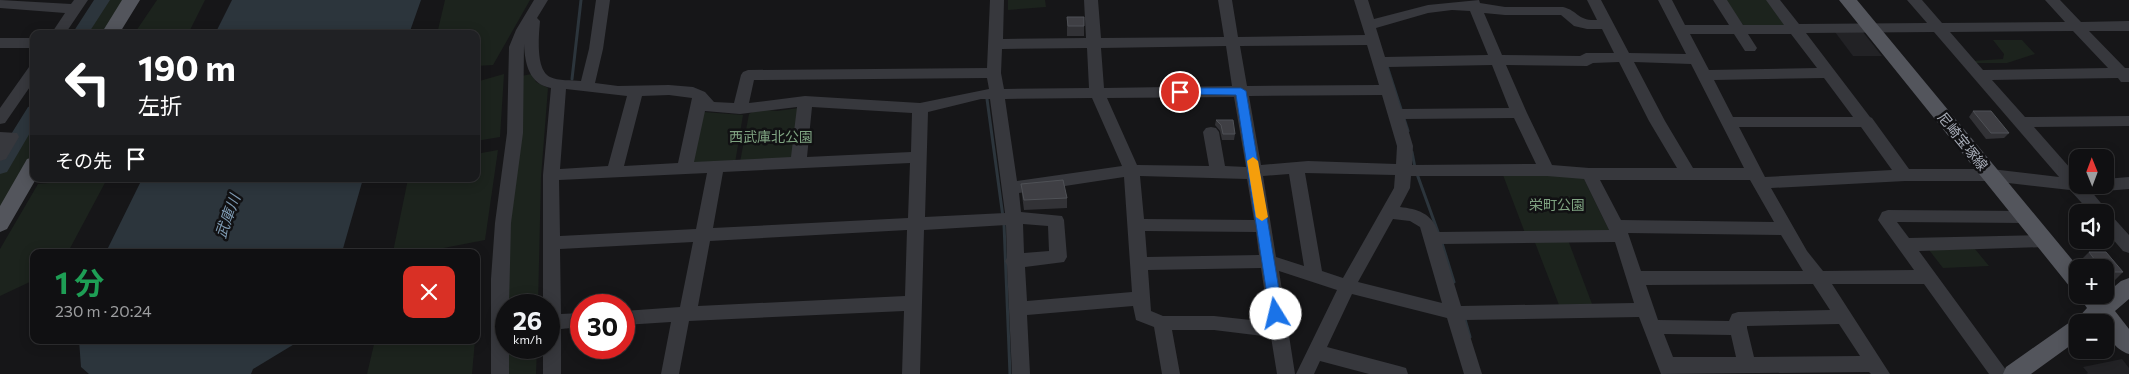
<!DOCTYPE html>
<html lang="ja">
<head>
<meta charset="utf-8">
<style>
  body { margin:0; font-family:Commissioner,"Noto Sans JP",sans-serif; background:#1e1e20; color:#f1f3f6; height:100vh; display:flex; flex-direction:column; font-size:19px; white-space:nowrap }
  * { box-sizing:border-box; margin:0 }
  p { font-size:16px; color:#9c9d9f }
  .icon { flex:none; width:28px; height:28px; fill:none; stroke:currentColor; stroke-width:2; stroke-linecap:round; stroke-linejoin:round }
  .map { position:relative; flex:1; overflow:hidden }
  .side { position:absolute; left:30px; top:249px; width:450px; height:95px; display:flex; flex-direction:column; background:#101012; border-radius:10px; box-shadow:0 2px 12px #0003,0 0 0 1px #303032 }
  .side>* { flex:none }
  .hud { position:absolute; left:30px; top:30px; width:450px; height:152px; border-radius:10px; box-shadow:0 2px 12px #0003,0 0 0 1px #303032; background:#202124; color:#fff; overflow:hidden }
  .needle { width:32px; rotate:359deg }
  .controls { position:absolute; left:2069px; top:149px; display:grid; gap:10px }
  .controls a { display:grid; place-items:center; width:45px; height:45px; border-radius:10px; background:#101012; box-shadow:0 2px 12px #0003,0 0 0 1px #303032; font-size:25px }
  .speed { position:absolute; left:495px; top:294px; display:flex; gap:10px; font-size:25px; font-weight:700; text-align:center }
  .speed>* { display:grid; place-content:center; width:65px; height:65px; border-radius:50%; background:#101012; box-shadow:0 2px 12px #0003,0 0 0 1px #303032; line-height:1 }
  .speed small { font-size:12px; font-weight:400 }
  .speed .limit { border:8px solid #d22; background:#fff; color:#111 }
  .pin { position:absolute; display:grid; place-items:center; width:42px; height:42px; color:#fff; margin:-21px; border:2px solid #fff; border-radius:50%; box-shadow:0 1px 5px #0007 }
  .me { position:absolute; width:55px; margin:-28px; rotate:351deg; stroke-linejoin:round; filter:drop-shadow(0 0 4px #0008) }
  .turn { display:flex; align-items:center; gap:18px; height:105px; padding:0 25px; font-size:22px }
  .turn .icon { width:65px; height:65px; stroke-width:2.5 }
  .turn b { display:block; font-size:35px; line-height:42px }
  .then { display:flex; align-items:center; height:48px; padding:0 25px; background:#0003; gap:10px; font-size:19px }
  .round { display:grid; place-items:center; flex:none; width:52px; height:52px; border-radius:10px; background:#1e1e20 }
  .overview { display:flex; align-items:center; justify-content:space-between; height:85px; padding:0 25px }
  h1 { font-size:30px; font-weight:700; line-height:38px; color:#1e9e55 }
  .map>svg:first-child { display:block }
</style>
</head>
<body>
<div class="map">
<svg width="2129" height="374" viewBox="0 0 2129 374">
  <rect width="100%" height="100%" fill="#161618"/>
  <path fill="#222225" d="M1835,32h28l19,24h-29z
    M2122,359l7,9v6h-43l2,-1 -5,-6z"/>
  <path fill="#1c231d" d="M107,0h20l-22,34h-19z
    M157,0h48l-17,34h-54z
    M445,0h85l-37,65 -17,1v-32h-39z
    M1008,0h37l1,7 -38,3z
    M1724,0h45l18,24 -3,2h-40z
    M1993,40h29l13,14 -28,9h-34l-2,-2 32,-2 1,-5z
    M504,74l-4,63 -24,4v-59z
    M532,74l4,8 12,6 -7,89 -3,128h-30v-41l13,-188z
    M799,108l-5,52 -54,2 9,-48 9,-5 19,2z
    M704,112l39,3 -8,48 -41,1 -4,-2z
    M34,118v42l-34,60v-47z
    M498,150l-13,90 -62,12h-30l15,-73h68v-25z
    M1503,175h44l36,2 27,55 -85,1z
    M93,179h14l-39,73h-34v28l-34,16v-47l38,-65z
    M1534,240h34l24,64 -33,1z
    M1975,249l14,17 -46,2 -14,-18z
    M375,340h100l-3,34h-105z
    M509,348h28l-1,26h-29z"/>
  <path fill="#2c353c" d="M232,0h189l-12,34h-194z
    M142,179h221l-21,73h-236z
    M79,340h222l-48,29 -2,5h-162l-8,-7z"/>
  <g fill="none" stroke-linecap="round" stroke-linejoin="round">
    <path stroke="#2c353c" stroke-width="3" d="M1387,66l21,65
      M572,79l9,-79
      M987,99l16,118
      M1412,152l3,16
      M1417,174l21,58
      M1004,224l6,150
      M1441,240l13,42
      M1464,316l6,21"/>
    <path fill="#2c353c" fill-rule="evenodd" d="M94,0h16l-22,34h-16z
      M34,105v21l-27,46 -7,2v-22l28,-45z"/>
    <path fill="#37383d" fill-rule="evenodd" d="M0,0l71,4 3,-4h14l-23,34h-14l14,-21 -65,-5z
      M534,0h14l-11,18 3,3c-1,13 -5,49 10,56 8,4 22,3 31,4l8,-32 7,-49h14l-7,49 -8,34 23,3 51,-1 24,2 12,5 9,10 20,1 7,-28 2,-3 5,-2 239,-2 3,-68h14l-1,39 83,-1 -2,-38h14l3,38 123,-1 -6,-37h14l6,37 127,-2 -11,-35h14l6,19 54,-14 51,-5 1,3 25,4h58c16,4 14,14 34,13l-10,-20h14l28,53 57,1 -28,-54h14l13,25h44l-16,-25h14l16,25h41l-18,-25h14l19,24 128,-1 -20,-23h15l20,23 123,-1 -20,-22h15l21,22 48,-1v10h-40l36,37h4v14h-8l-3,-4 -126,2 33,37 104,-1v10l-95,1 44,50v8h8l19,23 2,5 4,2 18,20v18l-6,-2 -18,-21v-18h-15l-20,-22 -79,-9h-86l-134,7 36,63 16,20 91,-1 -36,-50 4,-8 6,-2 137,1 6,2 2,4 -2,4 -6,2 -128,-1 12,16 135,-3 6,1 2,5 -2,5 -6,1 -125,4 90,123h-20l-65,-90h-92l58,90h-19l-2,-2 -208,2 -22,-57 -174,3 17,54h-18l-17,-56 -95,-24 -25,53 72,19 7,2 2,6h-39l-49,-13 -6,13h-18l41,-84 -58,-19 16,103h-18l-6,-37 -57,-7h-42l8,44h-18l-8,-47 -18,-7 -3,-14 -106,9 3,59h-18l-5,-109 -2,-4 2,-3 -1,-33 -82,5 -4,144h-18l2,-63 -215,10 -10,53h-18l10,-52 -47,3v-14l56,-4 13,-65 -133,7 1,65 20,-1v14l-20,2v45h-18v-26h6v-43h-6v-130l8,-87c-22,-4 -26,-24 -27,-44l-1,89 -12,90 -2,82h-3v43h3v26h-18v-95l4,-56 12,-90 2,-86 7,-17zM1452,10l18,1 18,44 -103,2 -9,-29 52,-15zM1484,13l21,2h56l13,11 13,3h15l12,24h-28l-6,3 -78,-1zM2073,31l35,37 -125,2 -33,-38zM1934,32l125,145 -68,-8h-82l-37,-51 -2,-1 -64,-84zM1690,34h44l11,17h10l2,-3 -9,-14h43l26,34 -108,2zM1367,45l12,40 -132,1 -7,-40zM1226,46l6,40 -128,2 -3,-40zM1087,48l2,40 -85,1 -3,-16 1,-24zM1619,62l30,59 28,47h-88l-37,-3 -25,-52 -21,-48 81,1 6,-3zM1634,62l57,2 53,104h-51l-28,-47zM1492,65l17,43 -108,1 -13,-42zM987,78l2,11 -69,14 -115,-7 -56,7 5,-23zM1824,78l29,39h-120l-19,-37zM566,89l61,7 -19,70 -48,3zM669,95l23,3 -14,65 -54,3 18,-70zM1382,95l15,51 -1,18 -88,-3 -47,4 -12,-69zM1234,97l12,70 -21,-1 -6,-34 -3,-4 -5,-1 -5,1 -3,4 6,34 -72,-1 -30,-67zM1092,98l30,68 -105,15 -12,-82zM981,99h9l15,114 -80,4 3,-105zM797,107l-6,50 -97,5 11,-51 35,3zM812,107l100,6 -1,39 -104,5zM1514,118l22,46 -124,1 1,-19 -8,-27zM1739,127h122l31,43 -127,7zM910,163l-2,55 -195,10 10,-56zM707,173l-11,56 -136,7 -1,-56zM1305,173l90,2 -1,13 -51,90 -21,-7zM1289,174l15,92 -28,-9 -13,-81zM1140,176l107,3 7,41 -110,-1zM1411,176h136l37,3 25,51 -171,2c-6,-19 -21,-23 -38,-25l10,-19zM1124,177l8,115 -105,9 -2,-34 39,-5 3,-5 -3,-37 -2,-4 -41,-4 -2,-19zM1600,180h150l24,42 -153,-2zM1393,219l17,2 10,6 22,76 -84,-21zM1023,224l25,2 1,25 -25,2zM907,230l-2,66 -207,10 12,-65zM1145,231l111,1 3,23 -112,2zM1628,233l153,2 22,36h-162zM1615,242l19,61 -173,3 -19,-62zM1261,268l8,54 -55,-6h-51l-12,-5 -3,-41zM1813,284l17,26 -92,2 -6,2 -3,7 -71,-1 -12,-35zM1839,324l21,32 -106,1 -7,-29v-2zM1664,334l67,1 5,22h-63z
      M0,38h34v10h-34z
      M34,65v16l-29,42 -5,1v-16l29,-41z
      M0,132l17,1 2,4 -13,22 -6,2z
      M2129,177v12l-24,2 -6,-2 -2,-4h8v-6z"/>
    <path fill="#53555c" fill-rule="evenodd" d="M122,0h18l-21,34h-18z
      M1839,0h18l222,268h-1v21l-8,-2z
      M34,157v22h2l-29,50 -7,3v-26l27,-47z
      M2129,278v21l-14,12 14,18v25c-13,-4 -24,-18 -24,-32h-27v18l-47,34h-28l3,-7 64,-45 6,-2 11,-12 -9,-13 25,1 18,-15z"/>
  </g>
  <path fill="#323236" d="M1067,17l17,9v10h-17z
    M1973,111l36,22 -5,5 -18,1 -17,-22z
    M1216,120l19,14 -1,6h-12l-2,-9 -5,-6z
    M1021,184l46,14v10l-43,2 -2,-15z
    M2089,252l34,20 -10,10h-8v-14h-22l-4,-6z"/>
  <path fill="#3f3f44" stroke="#4f5156" d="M1067,17h17v9h-16z
    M1973,111h18l18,22h-18z
    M1216,120h17l2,14h-12l-2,-9z
    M1063,180l4,18 -43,2 -3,-16z
    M2089,252h17l17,20h-18v-4h-4z"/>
  <path fill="#1a73e8" stroke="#114b97" d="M1180,88h61l5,3 37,223 -2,3h-9l-2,-3 -34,-219 -60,-1 -2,-2z"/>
  <path fill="#f59e0b" d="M1253,157l5,4 10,56 -6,4 -6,-4 -9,-56z"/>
  <g text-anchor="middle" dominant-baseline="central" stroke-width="5" stroke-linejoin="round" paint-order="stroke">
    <g font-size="14" fill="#7fa381" stroke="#111113">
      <text x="771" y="136">西武庫北公園</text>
      <text x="1557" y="204">栄町公園</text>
    </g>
    <g font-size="14" fill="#a8adb8" stroke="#111113">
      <text transform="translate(1963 141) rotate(51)">尼崎宝塚線</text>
    </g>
    <g font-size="15" font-style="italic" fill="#7f9bb3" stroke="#111113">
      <text transform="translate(227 216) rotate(-70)">武庫川</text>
    </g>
  </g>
</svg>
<div class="controls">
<a><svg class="needle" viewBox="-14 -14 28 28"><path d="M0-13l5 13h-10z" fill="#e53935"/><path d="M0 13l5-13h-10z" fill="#9c9d9f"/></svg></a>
<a><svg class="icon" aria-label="sound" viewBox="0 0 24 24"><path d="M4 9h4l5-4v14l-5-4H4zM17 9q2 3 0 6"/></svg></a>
<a>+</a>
<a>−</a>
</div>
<div class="speed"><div>26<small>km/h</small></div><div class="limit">30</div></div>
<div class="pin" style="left:1180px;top:92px;background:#d93025"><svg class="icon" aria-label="arrive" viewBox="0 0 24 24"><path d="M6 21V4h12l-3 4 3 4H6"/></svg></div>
<svg class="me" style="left:1276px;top:314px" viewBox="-20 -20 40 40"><circle r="19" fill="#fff"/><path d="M0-13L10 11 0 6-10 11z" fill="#1a73e8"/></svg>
<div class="hud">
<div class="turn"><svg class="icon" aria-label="left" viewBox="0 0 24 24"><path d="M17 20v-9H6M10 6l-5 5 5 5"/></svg><div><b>190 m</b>左折</div></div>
<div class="then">その先<svg class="icon" aria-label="arrive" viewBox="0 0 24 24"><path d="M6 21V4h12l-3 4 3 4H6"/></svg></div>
</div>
<section class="side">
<div class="overview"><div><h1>1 分</h1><p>230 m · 20:24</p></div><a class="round" style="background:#d93025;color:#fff"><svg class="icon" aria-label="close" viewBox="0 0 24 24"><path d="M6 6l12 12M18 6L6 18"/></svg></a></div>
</section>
</div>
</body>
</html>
